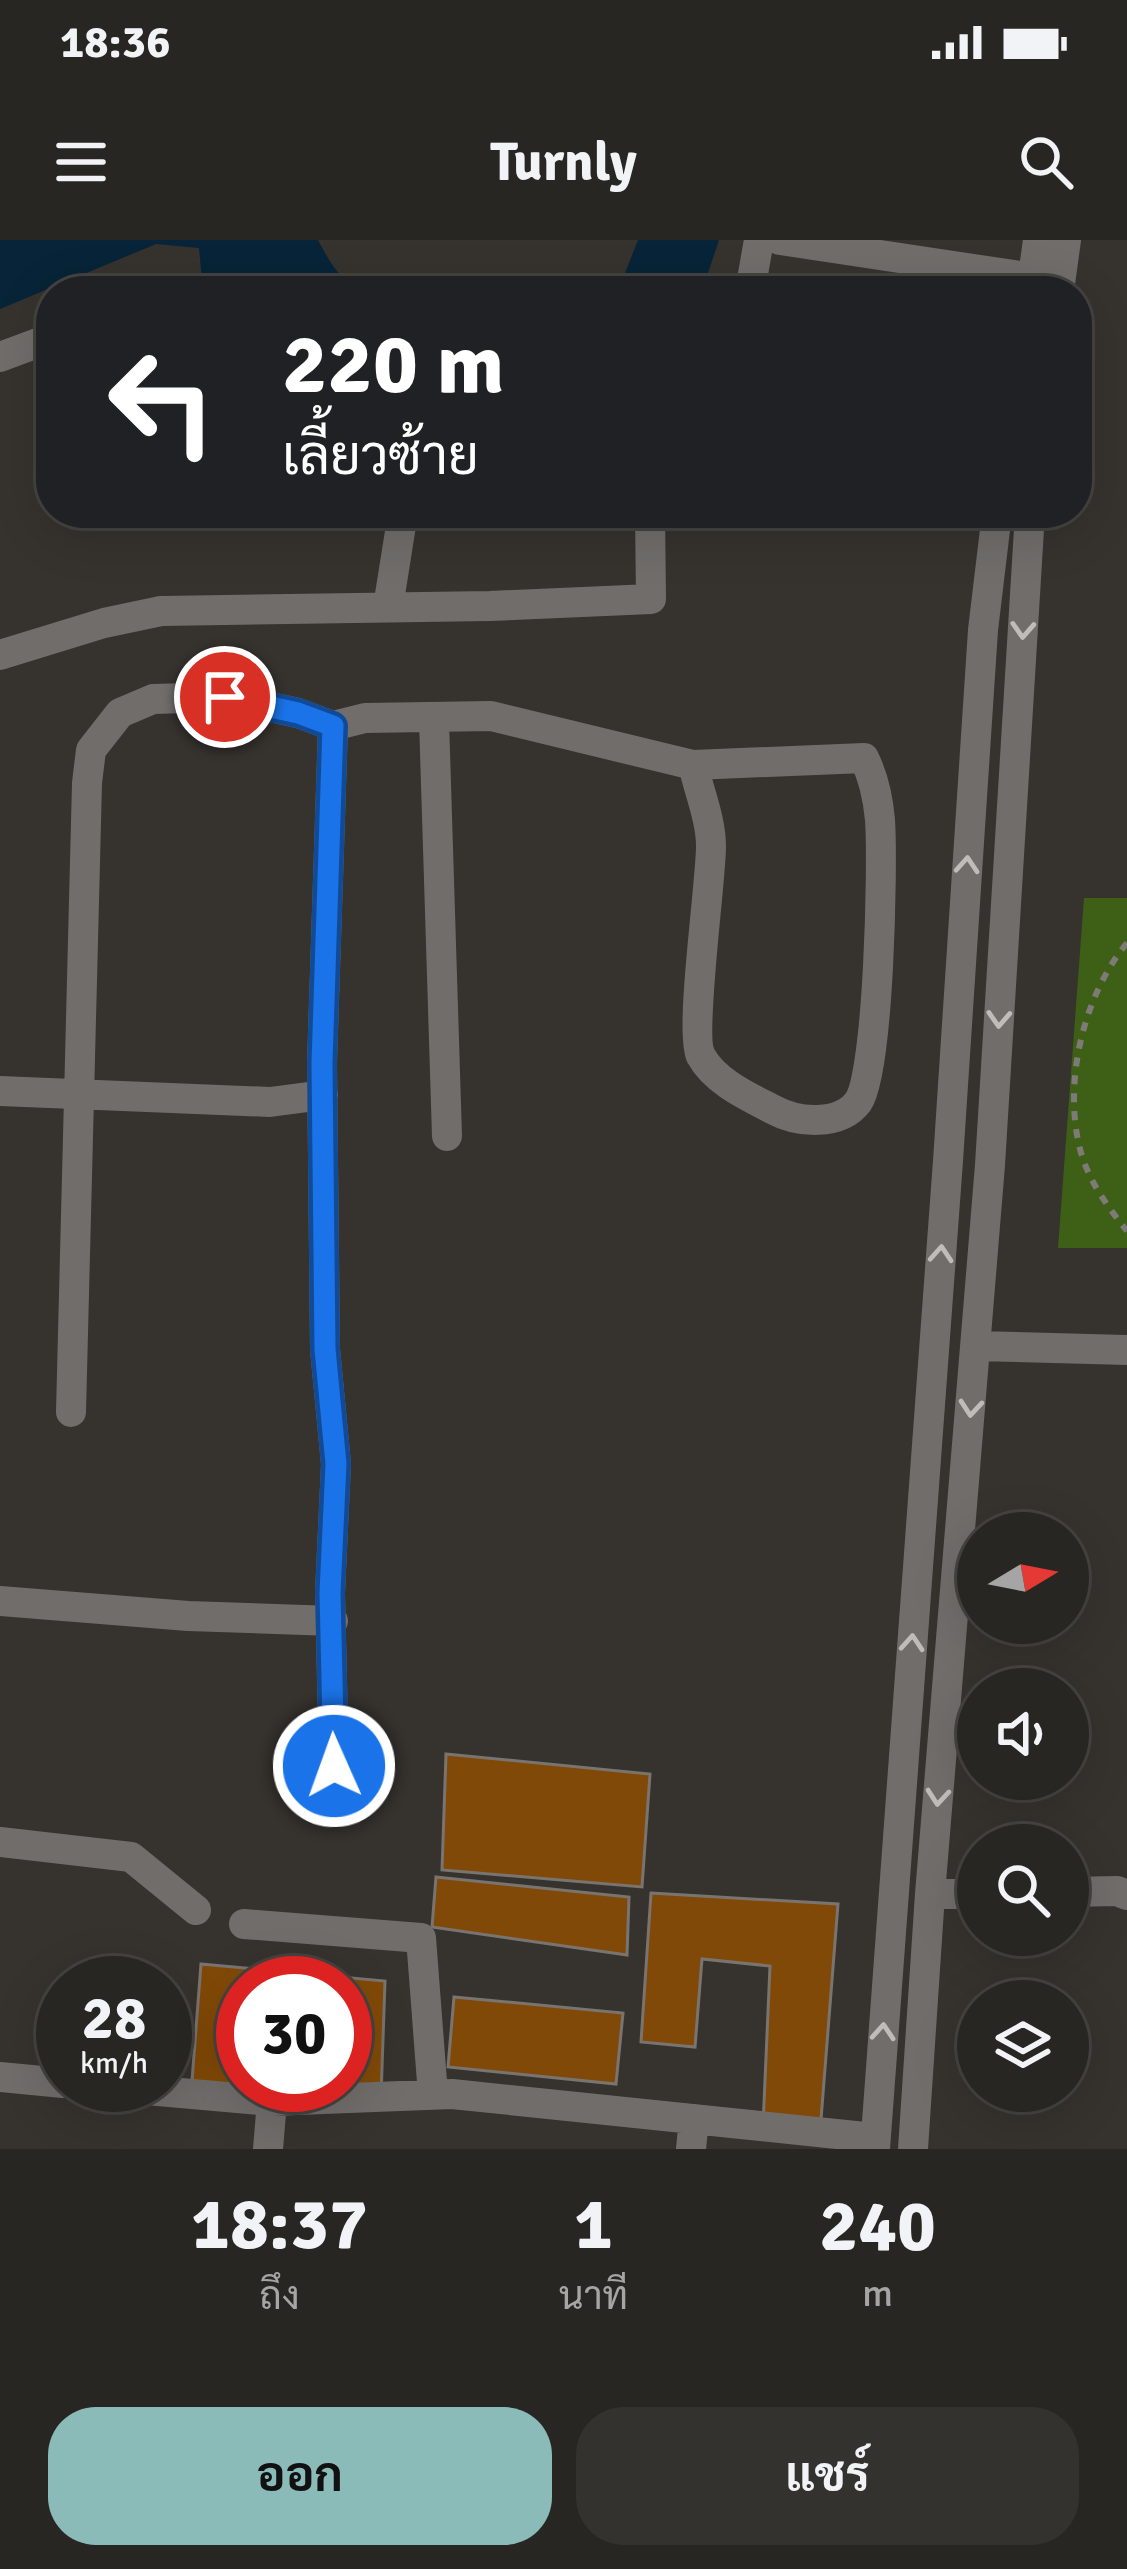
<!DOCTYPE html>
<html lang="th">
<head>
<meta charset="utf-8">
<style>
  body { margin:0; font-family:Signika,Sarabun,sans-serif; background:#34322f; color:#f1f3f6; height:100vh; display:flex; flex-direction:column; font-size:45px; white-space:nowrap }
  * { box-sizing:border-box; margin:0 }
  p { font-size:39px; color:#a5a5a5 }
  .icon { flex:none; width:66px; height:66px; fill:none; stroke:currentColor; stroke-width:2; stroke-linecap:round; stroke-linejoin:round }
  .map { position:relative; height:1909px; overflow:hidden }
  .details { display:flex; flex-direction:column; background:#282622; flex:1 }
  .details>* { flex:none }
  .top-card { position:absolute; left:36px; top:36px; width:1056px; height:252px; border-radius:48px; box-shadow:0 12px 48px #0002,0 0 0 3px #444340; background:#202124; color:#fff; overflow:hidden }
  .needle { width:78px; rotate:80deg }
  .tools { position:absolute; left:957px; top:1272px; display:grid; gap:24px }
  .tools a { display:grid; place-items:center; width:132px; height:132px; border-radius:50%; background:#282622; box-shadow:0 12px 48px #0002,0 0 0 3px #444340; font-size:60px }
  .speed { position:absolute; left:36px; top:1716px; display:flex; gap:24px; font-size:60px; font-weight:700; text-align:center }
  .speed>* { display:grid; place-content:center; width:156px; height:156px; border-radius:50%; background:#282622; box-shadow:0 12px 48px #0002,0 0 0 3px #444340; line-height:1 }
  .speed small { font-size:30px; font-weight:400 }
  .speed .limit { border:18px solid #d22; background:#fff; color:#111 }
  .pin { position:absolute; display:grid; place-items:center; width:102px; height:102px; color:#fff; margin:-51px; border:6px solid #fff; border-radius:50%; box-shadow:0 3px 12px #0007 }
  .me { position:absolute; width:132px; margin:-66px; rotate:358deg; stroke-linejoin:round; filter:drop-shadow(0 0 9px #0008) }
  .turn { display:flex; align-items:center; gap:42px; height:252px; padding:0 48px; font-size:54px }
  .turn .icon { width:156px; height:156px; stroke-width:2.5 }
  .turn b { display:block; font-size:84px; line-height:102px }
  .eta { display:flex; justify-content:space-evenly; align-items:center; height:204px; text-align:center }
  .eta b { font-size:72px; font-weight:700; line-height:84px }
  .action { display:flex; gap:24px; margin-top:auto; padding:24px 48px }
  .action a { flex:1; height:138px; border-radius:48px; background:#8bbbb9; color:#111; font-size:48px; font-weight:700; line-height:138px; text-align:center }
  .action a+a { background:#34322f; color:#f1f3f6 }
  .status { display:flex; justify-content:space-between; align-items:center; height:84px; padding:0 60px; background:#282622; direction:ltr }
  .status svg { height:33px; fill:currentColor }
  header { display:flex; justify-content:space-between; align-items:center; height:156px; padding:0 48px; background:#282622; font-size:54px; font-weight:700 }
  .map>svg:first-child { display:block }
</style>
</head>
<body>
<div class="status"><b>18:36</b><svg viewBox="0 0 49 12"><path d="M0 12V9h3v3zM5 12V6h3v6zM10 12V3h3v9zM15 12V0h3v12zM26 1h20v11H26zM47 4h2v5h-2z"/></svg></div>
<header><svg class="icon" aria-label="menu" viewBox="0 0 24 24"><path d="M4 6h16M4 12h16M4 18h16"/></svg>Turnly<svg class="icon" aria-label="search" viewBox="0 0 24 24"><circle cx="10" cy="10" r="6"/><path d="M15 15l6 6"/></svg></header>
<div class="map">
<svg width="1127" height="1909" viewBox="0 0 1127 1909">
  <rect width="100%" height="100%" fill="#36322e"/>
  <path fill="#3e6016" d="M1084,658h43v350h-69z"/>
  <path fill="#072438" d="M0,0h318c11,21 23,43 46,51h-161l-4,-43 -43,-4 -156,65z
    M638,0h81l-17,51h-84z"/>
  <path fill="#814907" stroke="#7a7470" stroke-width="3" fill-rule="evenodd" d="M446,1514l204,20 -8,113 -200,-17z
    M436,1637l193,20 -2,58 -195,-28z
    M651,1653l187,11 -18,228 -57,-6 7,-160 -68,-7 -7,88 -54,-5z
    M201,1724l184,17 -4,116 -189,-16zM243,1743h102v102h-102z
    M454,1757l169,16 -7,71 -168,-17z"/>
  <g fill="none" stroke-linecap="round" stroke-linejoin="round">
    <path stroke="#7e7b77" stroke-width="6" stroke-dasharray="9 9" stroke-linecap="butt" d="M1127,703c-44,53 -64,140 -47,206 8,31 27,57 47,82"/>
    <path stroke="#706d6b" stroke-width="30" d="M780,0l253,38
      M750,51l9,-51
      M1031,51l7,-51
      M1059,51l7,-51
      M0,117l51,-19
      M388,367l15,-94
      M0,415l104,-32 57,-12 329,-5 161,-7 -1,-86
      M434,480l13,416
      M333,486l-11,337 3,286 11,115 -6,129 4,174
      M0,851l270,11 53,-7
      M976,1106l151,4
      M71,1172l16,-629 4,-33 29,-37 33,-14 72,-2 73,16 35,13 32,-8 126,-2 202,49 171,-7c10,20 14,39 16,62 3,44 -1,253 -22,282 -18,24 -60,21 -84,8 -25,-13 -59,-28 -73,-54 -12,-21 10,-173 10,-210 0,-26 -12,-55 -18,-81
      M0,1361l188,15 145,5
      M0,1602l131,15 65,53
      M1068,1652l49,-1 10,4
      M930,1654h48
      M244,1684l177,14 12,157
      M0,1837l63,6
      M90,1845l182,16 180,-7 423,44
      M268,1909l4,-48
      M691,1909l3,-30
      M875,1909l73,-988 35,-531 14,-117
      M913,1909l17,-255 60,-729 40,-652"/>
  </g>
  <defs><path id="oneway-chevron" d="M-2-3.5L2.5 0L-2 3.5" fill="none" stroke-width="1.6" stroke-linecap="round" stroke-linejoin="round" transform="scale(3)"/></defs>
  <g stroke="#bfbcba">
    <use href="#oneway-chevron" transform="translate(1023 390) rotate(93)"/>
    <use href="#oneway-chevron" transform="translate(967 625) rotate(-86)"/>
    <use href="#oneway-chevron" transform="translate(999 779) rotate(93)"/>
    <use href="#oneway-chevron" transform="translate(941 1014) rotate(-86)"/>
    <use href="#oneway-chevron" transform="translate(971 1168) rotate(95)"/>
    <use href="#oneway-chevron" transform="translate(912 1403) rotate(-86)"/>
    <use href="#oneway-chevron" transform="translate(938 1557) rotate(95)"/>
    <use href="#oneway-chevron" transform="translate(883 1792) rotate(-86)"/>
  </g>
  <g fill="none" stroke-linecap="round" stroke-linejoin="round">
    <defs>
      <path id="route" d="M225,457l73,16 35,13 -11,337 3,286 11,115 -6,129 4,173"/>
    </defs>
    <use href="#route" stroke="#114b97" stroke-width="30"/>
    <use href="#route" stroke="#1a73e8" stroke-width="21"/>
  </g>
</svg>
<div class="tools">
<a><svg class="needle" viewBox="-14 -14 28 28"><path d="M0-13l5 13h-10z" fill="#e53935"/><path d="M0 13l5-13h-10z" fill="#a5a5a5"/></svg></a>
<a><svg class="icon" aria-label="sound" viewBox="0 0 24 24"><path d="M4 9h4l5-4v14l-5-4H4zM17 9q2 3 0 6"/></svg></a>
<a><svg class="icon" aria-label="search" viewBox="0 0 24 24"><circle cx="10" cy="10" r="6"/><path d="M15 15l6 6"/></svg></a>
<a><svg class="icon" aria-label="layers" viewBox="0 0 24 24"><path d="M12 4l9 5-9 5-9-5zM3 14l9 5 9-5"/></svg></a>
</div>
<div class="speed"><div>28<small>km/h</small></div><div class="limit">30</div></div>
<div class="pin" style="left:225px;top:457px;background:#d93025"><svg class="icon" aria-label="arrive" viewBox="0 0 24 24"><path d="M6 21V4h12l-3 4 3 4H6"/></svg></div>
<svg class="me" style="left:334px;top:1526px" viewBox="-20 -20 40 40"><circle r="17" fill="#1a73e8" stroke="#fff" stroke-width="3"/><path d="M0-11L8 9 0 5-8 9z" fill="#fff"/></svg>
<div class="top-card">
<div class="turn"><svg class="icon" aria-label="left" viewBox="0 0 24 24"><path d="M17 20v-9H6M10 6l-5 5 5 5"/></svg><div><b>220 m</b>เลี้ยวซ้าย</div></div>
</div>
</div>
<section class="details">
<div class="eta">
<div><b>18:37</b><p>ถึง</p></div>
<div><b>1</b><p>นาที</p></div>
<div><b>240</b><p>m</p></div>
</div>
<div class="action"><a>ออก</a><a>แชร์</a></div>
</section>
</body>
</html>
